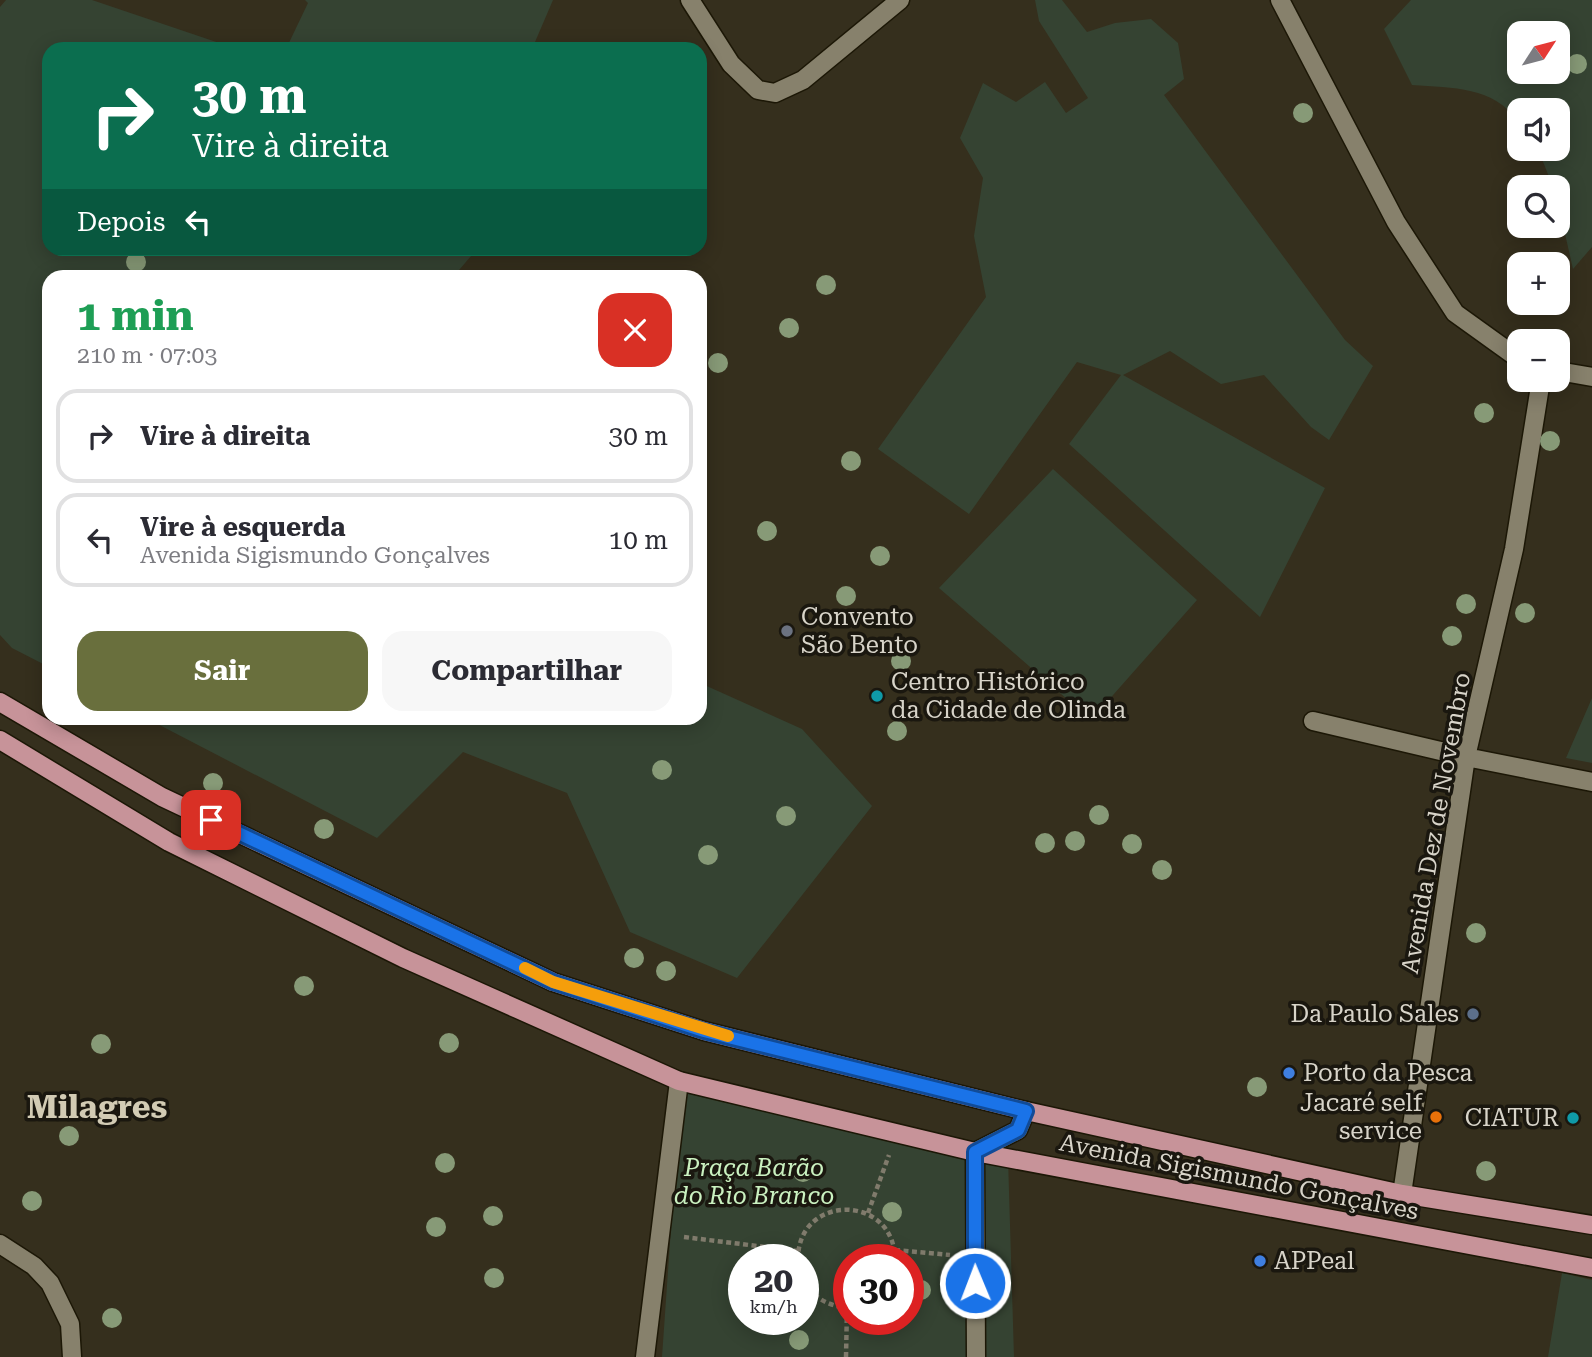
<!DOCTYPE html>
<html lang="pt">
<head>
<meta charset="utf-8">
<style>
  body { margin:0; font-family:"Roboto Serif",serif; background:#f7f7f7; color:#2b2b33; height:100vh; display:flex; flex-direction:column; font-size:26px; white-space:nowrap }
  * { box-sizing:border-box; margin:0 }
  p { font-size:23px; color:#7c7c81 }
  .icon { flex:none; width:38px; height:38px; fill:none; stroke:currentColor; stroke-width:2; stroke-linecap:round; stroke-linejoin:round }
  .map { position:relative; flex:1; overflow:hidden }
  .details { position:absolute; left:42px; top:270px; width:665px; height:455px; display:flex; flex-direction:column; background:#fff; border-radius:21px; box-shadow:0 4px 18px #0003 }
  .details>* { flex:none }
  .hud { position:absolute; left:42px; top:42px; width:665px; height:214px; border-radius:21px; box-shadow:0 4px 18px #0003; background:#0b6e4f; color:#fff; overflow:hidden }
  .needle { width:46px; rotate:54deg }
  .tools { position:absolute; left:1507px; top:21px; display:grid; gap:14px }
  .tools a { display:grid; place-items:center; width:63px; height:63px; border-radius:14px; background:#fff; box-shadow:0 4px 18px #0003; font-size:35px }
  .speed { position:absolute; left:728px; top:1244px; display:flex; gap:14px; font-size:35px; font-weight:700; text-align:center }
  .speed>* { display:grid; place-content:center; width:91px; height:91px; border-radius:50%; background:#fff; box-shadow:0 4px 18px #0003; line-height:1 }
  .speed small { font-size:18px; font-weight:400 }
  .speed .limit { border:10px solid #d22; background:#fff; color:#111 }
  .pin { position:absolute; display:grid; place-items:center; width:60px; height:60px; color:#fff; margin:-30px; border-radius:14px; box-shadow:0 4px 10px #0006 }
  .me { position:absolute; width:77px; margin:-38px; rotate:359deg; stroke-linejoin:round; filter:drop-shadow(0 0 5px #0008) }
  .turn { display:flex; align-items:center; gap:24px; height:147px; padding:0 35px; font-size:32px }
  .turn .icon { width:91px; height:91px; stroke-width:2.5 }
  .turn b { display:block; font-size:49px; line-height:60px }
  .then { display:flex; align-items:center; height:66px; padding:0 35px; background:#0003; gap:14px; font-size:26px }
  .round { display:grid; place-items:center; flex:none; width:74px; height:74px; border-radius:21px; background:#f7f7f7 }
  .summary { display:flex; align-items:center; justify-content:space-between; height:119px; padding:0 35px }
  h1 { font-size:42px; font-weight:700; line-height:52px; color:#1e9e55 }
  .cta { display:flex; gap:14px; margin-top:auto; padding:14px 35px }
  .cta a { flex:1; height:80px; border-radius:21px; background:#696f3d; color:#fff; font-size:28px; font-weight:700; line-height:80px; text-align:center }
  .cta a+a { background:#f7f7f7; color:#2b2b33 }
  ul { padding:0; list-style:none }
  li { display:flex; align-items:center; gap:21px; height:94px; margin:0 14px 10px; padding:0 21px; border:4px solid #e1e1e2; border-radius:21px }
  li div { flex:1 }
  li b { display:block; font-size:26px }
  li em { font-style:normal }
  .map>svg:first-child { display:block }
</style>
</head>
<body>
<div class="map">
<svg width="1592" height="1357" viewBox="0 0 1592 1357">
  <rect width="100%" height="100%" fill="#352f1d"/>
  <path fill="#354332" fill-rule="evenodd" d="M6,0h86l145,49h-188v199l428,1 -23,27h-405v391l-37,-19 -12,-13v-628z
    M305,0h248l-21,49h-246l22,-46z
    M1035,0h27l25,32 28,-9 36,-4 27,24 6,36 -20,16 181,245 28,26 -44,74 -18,-13 -47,-52 -43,9 -51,-33 -47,24 202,113 -65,129 -191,-173 52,-69 -44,-13 -108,152 -91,-65 108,-152 -12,-61 9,-58 -23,-40 23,-55 33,19 29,-20 21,31 22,-15 -49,-77z
    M1411,0h181v247l-19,22 -15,-66v-16h-5l-15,-38h20v-39h-39v12c-26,-36 -66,-34 -107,-37l-28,-56zM1519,33h39v39h-39z
    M1053,469l144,131 -106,120 -152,-132z
    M700,683l102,46 70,77 -135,172 -107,-46 -63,-139 -104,-41 -86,86 -231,-120h554z
    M1592,698v65l-26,-5z
    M681,1085l327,73 6,199h-352zM744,1260h59v60h-59zM849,1260h59v60h-59z
    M1562,1273l30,7v77h-44z"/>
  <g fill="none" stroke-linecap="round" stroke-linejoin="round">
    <defs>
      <path id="street" d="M690,0l41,64 27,26 17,3 28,-13 97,-80
        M1280,0l116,222 59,91 64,46
        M1558,371l34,6
        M1313,721l153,36 126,25
        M1402,1194l64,-437 48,-208 27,-169
        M0,1244l34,22 16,17 20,41 2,33
        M645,1357l34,-276
        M976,1357l-1,-205 43,-22 8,-19"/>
      <path id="primary" d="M0,702l162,95 391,185 151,49 322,80 376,83 190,31
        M0,740l169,102 234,116 276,123 296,71 617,116"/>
    </defs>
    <use href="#street" stroke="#1c1706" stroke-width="21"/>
    <use href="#primary" stroke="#1c1706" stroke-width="21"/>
    <path stroke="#807b6c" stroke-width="4.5" stroke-dasharray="5 3.5" stroke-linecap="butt" d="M868,1213l21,-58
      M684,1237l114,14
      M895,1250l55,5
      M798,1260c-1,-67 97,-67 97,0
      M803,1282c12,17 26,24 46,26
      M846,1357l1,-49"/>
    <use href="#street" stroke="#87816c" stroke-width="18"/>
    <use href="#primary" stroke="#c79399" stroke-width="18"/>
  </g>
  <g fill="#879a77">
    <circle cx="1577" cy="64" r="10"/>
    <circle cx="1303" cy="113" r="10"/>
    <circle cx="136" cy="262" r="10"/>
    <circle cx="826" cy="285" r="10"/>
    <circle cx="789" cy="328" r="10"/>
    <circle cx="718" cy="363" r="10"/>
    <circle cx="1484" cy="413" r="10"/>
    <circle cx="1550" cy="441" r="10"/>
    <circle cx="851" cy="461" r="10"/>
    <circle cx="767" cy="531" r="10"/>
    <circle cx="880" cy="556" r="10"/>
    <circle cx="846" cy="596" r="10"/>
    <circle cx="1466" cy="604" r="10"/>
    <circle cx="1525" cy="613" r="10"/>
    <circle cx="1452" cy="636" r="10"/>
    <circle cx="901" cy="661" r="10"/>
    <circle cx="897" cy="731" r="10"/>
    <circle cx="662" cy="770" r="10"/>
    <circle cx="213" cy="783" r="10"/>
    <circle cx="1099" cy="815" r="10"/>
    <circle cx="786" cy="816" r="10"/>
    <circle cx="324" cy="829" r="10"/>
    <circle cx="1075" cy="841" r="10"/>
    <circle cx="1045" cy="843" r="10"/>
    <circle cx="1132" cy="844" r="10"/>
    <circle cx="708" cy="855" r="10"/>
    <circle cx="1162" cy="870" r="10"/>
    <circle cx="1476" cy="933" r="10"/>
    <circle cx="634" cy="958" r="10"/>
    <circle cx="666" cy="971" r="10"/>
    <circle cx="304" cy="986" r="10"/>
    <circle cx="449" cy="1043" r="10"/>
    <circle cx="101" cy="1044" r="10"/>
    <circle cx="1257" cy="1087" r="10"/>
    <circle cx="69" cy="1136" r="10"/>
    <circle cx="445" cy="1163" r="10"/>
    <circle cx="1486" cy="1171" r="10"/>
    <circle cx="803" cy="1172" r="10"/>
    <circle cx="32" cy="1201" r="10"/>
    <circle cx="892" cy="1212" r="10"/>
    <circle cx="493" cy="1216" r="10"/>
    <circle cx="436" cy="1227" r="10"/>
    <circle cx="494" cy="1278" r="10"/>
    <circle cx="921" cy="1290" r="10"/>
    <circle cx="112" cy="1318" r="10"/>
    <circle cx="799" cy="1340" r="10"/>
  </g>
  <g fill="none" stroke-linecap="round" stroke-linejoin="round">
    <defs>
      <path id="route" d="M211,820l342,162 151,49 322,80 -8,19 -43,22v131"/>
    </defs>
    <use href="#route" stroke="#114b97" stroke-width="18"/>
    <use href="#route" stroke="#1a73e8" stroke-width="12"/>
    <path stroke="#f59e0b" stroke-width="12" d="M525,968l28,14 175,54"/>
  </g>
  <circle fill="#6b7280" stroke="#1a170f" stroke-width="2.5" cx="787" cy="631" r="7"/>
  <g fill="#0f9aa8" stroke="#1a170f" stroke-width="2.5">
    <circle cx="877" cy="696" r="7"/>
    <circle cx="1573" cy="1118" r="7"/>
  </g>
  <circle fill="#5c6f8a" stroke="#1a170f" stroke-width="2.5" cx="1473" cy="1014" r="7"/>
  <g fill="#3f7fe0" stroke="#1a170f" stroke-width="2.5">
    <circle cx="1289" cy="1073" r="7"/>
    <circle cx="1260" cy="1261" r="7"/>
  </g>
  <circle fill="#e8710a" stroke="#1a170f" stroke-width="2.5" cx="1436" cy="1117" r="7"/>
  <g text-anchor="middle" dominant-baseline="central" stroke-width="7" stroke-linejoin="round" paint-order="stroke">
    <g font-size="24" fill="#d8d4c9" stroke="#1a170f" text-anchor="start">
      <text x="801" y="617">Convento<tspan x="801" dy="28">São Bento</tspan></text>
      <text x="891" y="682">Centro Histórico<tspan x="891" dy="28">da Cidade de Olinda</tspan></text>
      <text x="1459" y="1014" text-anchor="end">Da Paulo Sales</text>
      <text x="1303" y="1073">Porto da Pesca</text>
      <text x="1422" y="1103" text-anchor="end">Jacaré self<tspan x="1422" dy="28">service</tspan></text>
      <text x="1559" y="1118" text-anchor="end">CIATUR</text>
      <text x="1274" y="1261">APPeal</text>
    </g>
    <g font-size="24" fill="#d8d4c9" stroke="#1a170f">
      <text transform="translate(1436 823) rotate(-80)">Avenida Dez de Novembro</text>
      <text transform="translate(1239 1177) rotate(11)">Avenida Sigismundo Gonçalves</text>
    </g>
    <g font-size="24" font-style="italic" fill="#caf1c0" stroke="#1a170f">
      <text x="754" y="1168">Praça Barão<tspan x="754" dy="28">do Rio Branco</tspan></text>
    </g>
    <g font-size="32" font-weight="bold" fill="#d2cbb4" stroke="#1a170f">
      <text x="97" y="1107">Milagres</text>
    </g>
  </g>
</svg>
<div class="tools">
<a><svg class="needle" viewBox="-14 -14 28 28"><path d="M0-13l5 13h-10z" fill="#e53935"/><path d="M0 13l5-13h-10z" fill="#7c7c81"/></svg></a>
<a><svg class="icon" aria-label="sound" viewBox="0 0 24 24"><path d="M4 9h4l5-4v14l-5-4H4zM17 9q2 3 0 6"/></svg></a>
<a><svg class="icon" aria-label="search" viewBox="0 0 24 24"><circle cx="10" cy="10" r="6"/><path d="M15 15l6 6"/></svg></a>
<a>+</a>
<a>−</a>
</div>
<div class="speed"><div>20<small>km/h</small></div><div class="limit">30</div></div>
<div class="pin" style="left:211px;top:820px;background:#d93025"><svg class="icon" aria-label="arrive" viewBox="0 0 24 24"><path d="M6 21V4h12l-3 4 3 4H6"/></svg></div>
<svg class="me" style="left:975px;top:1283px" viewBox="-20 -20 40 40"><circle r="17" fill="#1a73e8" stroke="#fff" stroke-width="3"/><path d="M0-11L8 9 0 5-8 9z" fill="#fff"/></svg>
<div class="hud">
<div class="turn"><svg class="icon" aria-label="right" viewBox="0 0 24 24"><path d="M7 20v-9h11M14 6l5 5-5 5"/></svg><div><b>30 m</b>Vire à direita</div></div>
<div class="then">Depois<svg class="icon" aria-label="left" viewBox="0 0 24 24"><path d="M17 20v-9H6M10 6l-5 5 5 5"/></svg></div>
</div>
<section class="details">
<div class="summary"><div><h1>1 min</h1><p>210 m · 07:03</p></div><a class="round" style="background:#d93025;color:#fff"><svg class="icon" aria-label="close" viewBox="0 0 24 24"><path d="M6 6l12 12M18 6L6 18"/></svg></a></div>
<ul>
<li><svg class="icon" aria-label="right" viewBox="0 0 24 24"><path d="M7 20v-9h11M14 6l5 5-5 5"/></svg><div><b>Vire à direita</b></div><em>30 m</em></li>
<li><svg class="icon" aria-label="left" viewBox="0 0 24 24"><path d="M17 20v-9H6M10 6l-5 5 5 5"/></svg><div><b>Vire à esquerda</b><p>Avenida Sigismundo Gonçalves</p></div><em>10 m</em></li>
</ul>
<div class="cta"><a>Sair</a><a>Compartilhar</a></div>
</section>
</div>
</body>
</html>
